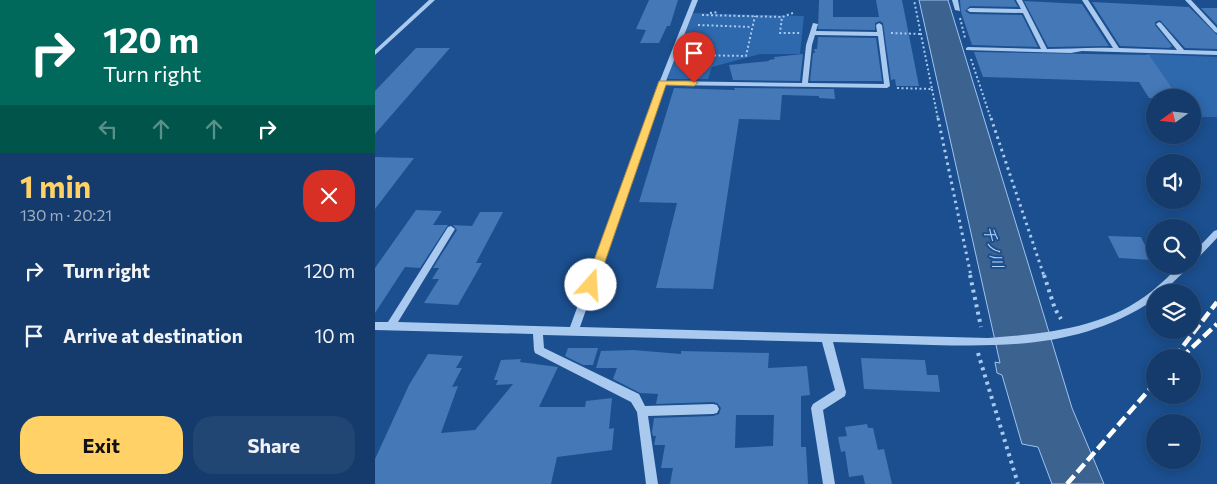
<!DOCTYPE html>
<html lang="en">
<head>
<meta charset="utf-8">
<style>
  body { margin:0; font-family:Commissioner,"Noto Sans JP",sans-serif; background:#214673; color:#f1f3f6; height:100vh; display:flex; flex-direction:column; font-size:19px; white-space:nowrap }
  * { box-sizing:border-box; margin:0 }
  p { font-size:16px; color:#9dadc1 }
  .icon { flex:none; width:28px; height:28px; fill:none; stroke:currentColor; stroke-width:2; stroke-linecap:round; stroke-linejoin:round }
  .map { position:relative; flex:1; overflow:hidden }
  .panel { display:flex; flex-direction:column; background:#143b6b; width:375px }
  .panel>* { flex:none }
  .top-card { background:#00695c; color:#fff; overflow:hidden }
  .needle { width:32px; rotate:255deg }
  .controls { position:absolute; left:771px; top:89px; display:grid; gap:10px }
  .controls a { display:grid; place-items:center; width:55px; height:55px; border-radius:50%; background:#143b6b; box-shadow:0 2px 12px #0003,0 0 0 1px #33557e; font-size:25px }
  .pin { position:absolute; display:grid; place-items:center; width:42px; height:42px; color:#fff; margin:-51px -21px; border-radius:50% 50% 50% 0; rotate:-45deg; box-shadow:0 0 5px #0007 }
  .pin .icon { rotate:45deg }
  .me { position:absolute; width:55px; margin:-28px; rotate:19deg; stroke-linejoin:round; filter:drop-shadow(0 0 4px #0008) }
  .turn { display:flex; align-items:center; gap:18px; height:105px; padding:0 20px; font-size:22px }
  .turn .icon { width:65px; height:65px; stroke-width:2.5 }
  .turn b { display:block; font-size:35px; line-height:42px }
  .lanes { display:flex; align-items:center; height:48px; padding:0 20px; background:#0003; justify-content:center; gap:25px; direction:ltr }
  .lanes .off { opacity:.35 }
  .round { display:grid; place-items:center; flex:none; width:52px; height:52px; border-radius:20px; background:#214673 }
  .headline { display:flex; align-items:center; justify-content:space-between; height:85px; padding:0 20px }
  h1 { font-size:30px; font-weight:700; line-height:38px; color:#ffd166 }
  .cta { display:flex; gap:10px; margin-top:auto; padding:10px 20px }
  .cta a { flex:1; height:58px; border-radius:20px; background:#ffd166; color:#111; font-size:20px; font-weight:700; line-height:58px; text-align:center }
  .cta a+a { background:#214673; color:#f1f3f6 }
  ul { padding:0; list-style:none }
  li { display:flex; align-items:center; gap:15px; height:65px; padding:0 20px }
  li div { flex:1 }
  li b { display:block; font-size:19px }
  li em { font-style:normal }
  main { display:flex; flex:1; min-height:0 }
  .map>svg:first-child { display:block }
</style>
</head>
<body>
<main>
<section class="panel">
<div class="top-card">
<div class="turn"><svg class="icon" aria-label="right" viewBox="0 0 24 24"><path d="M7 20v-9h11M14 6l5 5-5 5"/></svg><div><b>120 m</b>Turn right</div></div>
<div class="lanes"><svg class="icon off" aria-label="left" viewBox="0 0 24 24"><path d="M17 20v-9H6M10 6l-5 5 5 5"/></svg><svg class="icon off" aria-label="ahead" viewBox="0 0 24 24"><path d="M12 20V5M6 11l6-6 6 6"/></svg><svg class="icon off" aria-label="ahead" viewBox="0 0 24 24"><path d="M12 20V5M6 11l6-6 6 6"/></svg><svg class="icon" aria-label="right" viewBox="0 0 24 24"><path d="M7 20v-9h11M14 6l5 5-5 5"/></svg></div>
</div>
<div class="headline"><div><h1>1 min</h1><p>130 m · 20:21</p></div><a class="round" style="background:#d93025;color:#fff"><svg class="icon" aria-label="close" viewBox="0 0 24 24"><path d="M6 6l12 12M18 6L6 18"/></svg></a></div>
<ul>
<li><svg class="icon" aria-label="right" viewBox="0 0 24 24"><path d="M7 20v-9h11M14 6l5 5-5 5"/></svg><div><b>Turn right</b></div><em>120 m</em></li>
<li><svg class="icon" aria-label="arrive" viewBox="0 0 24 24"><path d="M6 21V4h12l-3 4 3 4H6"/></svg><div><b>Arrive at destination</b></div><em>10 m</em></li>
</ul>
<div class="cta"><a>Exit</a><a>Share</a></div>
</section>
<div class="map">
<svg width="842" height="484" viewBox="0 0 842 484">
  <rect width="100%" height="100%" fill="#1b4f8f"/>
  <path fill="#2e69ad" d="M318,13l111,3 -4,38h-40l-48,13 -4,12h-41z
    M771,54l71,3v60h-23l-1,-19 -14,-1z"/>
  <path fill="#3c6290" stroke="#9cc4f0" d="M544,0h29l124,408 32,76h-52l-14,-37 -16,-3 -20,-69 -5,-2 -2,-11 5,1z"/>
  <path fill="#4478b7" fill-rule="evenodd" d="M274,0h29l-8,26h-3l-8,17h-19l6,-13 -10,-1z
    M444,0h14v17h46l-3,-17h26l17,86h-23l-1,-7 -4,1 -8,-57 -3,-2 -5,2v7l-57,-1z
    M585,0h54l4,7 -48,-1 -5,5 5,3 52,1 16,32 -66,-2 -11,-33z
    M649,1l58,3 27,42 -61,1z
    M717,2l97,5 28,28v14l-32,-1 -25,-28 -5,2v3l17,21 -3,2 -49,-2z
    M826,8h16v17z
    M443,37l58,1 6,43h-72l3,-28h2l-1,-4h3z
    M41,48h34l-75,86v-43z
    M599,52l175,3 30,43h-30l-10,-16 -156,-5z
    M428,54l-3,27 -67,-1 -4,-15 40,-4v-1l6,-1 -1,-2z
    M299,88l61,2 -1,-2 100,1 1,10 -16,-1v-2l-37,-1 -2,25 -41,-1 -26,170 -57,-1 21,-85 -38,-1z
    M0,157l39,1 -39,51z
    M41,210l26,1 -9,14h15l-28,43 -15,-1 -30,46v-45z
    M105,212h23l-27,51h6l-24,42 -34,-2 15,-24h-7l7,-11h-6l24,-38 -4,-5 19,1z
    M733,236l33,1 11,23 -33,-2z
    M193,348h30l-5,17h-10l-18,-9z
    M258,350l48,4v-3l88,2 -1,15 39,-2 3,29 -9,1v51h5l2,37h-138l3,-16h-12l4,-23h-11l2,-9h-3l-1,-4 2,-14 59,-2 6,-2 2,-6 -4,-5 -4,-1 -57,2 2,-10 -18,-1 -27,-14 4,-11h-21l5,-17zM361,415h38l-1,31 -38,2z
    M53,354l35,2 -7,12h6l-10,19 6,-1 -17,47 34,-3 38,-46 -17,1 2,-5h-4l7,-20 20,-1 -1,3 38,5 -19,40h46l1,-6 26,-3 -3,31 5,-1 -2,22 -55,7 -6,27h-176v-25l34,-74z
    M486,358l64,2 2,15h11l2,17 -76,-3z
    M492,424l1,4h5l5,22 6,-1 8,35h-27l-2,-9 -14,2 -4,-26 -4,1 -3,-15 9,-1 -2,-9z"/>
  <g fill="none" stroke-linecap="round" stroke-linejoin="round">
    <path stroke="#a9c9ee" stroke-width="2" stroke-dasharray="2 2.5" stroke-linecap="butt" d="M335,13l8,-1
      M418,13l-11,4 -2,16h20
      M327,15l80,2
      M585,18l5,20
      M323,25l54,2
      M516,33l29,1
      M312,55l59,1 9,-40
      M596,59l20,60
      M522,88l35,1 -18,-89
      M557,89l6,30"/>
    <path stroke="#a9c9ee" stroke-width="3" stroke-dasharray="2.5 4" stroke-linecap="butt" d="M563,118l33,158
      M616,118l53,158"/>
    <path stroke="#a9c9ee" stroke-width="4" stroke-dasharray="3 4.5" stroke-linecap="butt" d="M595,275l11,52
      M669,275l11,34 6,10
      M603,353l40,131"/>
    <path fill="#a9c9ee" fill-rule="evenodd" d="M54,0h6l-60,55v-5z
      M317,0h6l-32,81 136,2 4,-38 7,-22 5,1 -2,7 61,1 -1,-7 3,-2 3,2 8,61 -3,2 -222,-3 -85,242 408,11c56,-4 119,-10 164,-47 10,-8 19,-17 28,-26h11l-28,27h-8v7c-69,47 -143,48 -223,46 -33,-1 -66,-2 -99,-3l13,50 -1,4 -22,14 12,74h-12l-12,-76 2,-4 22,-14 -13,-48 -279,-7 1,13 95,46 6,12 68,-2 4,1 2,4 -2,4 -4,1 -65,2 10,68h-12l-9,-72 -6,-10 -96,-49 -1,-3 -1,-16 -158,-4v-8h13l60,-95 3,-1 4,3 -57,93 172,5 89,-244zM440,35l63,1 6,48 -76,-1 4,-38z
      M577,0h6l2,11 -5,-1z
      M641,0h6l25,49c22,0 44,-2 66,-1l-31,-48h6l31,48 58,2 -21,-26 3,-2 2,1 23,27 33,1v4l-135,-4 -11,2 -105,-3v-2l2,-1 73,2 -18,-36 -53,-1 -3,-2 3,-2 51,1z
      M810,0h6l26,28v5l-2,-1z
      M842,230v8l-21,22 -3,1v-8l21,-22z"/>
    <path stroke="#fff" stroke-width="4.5" stroke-dasharray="11 4.5" stroke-linecap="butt" d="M799,358l43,-56
      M806,358l36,-34
      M692,484l88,-101"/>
  </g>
  <path fill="#ffd166" stroke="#a68842" d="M284,81h35l4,2 -4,3 -28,-1 -69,200 -2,3h-8l-2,-3z"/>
  <g text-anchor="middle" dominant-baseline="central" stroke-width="4" stroke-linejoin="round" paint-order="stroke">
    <g font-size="14" font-style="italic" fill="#b5d3f5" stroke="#1b4f8f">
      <text transform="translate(619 247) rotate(76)">千ノ川</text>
    </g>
  </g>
</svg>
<div class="controls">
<a><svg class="needle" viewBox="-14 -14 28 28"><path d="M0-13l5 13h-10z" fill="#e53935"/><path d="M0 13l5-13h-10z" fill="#9dadc1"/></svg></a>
<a><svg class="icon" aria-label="sound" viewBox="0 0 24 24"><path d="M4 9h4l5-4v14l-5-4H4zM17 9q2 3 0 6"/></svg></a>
<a><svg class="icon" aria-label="search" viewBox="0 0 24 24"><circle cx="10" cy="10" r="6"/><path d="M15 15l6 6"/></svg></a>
<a><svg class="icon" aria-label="layers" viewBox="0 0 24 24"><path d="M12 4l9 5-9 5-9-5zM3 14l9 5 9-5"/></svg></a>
<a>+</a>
<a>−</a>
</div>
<div class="pin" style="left:319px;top:83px;background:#d93025"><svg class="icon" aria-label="arrive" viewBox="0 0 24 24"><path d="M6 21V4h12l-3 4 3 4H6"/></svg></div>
<svg class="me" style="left:216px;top:285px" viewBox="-20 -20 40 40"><circle r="19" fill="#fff"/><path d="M0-13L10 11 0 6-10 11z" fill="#ffd166"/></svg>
</div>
</main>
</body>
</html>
